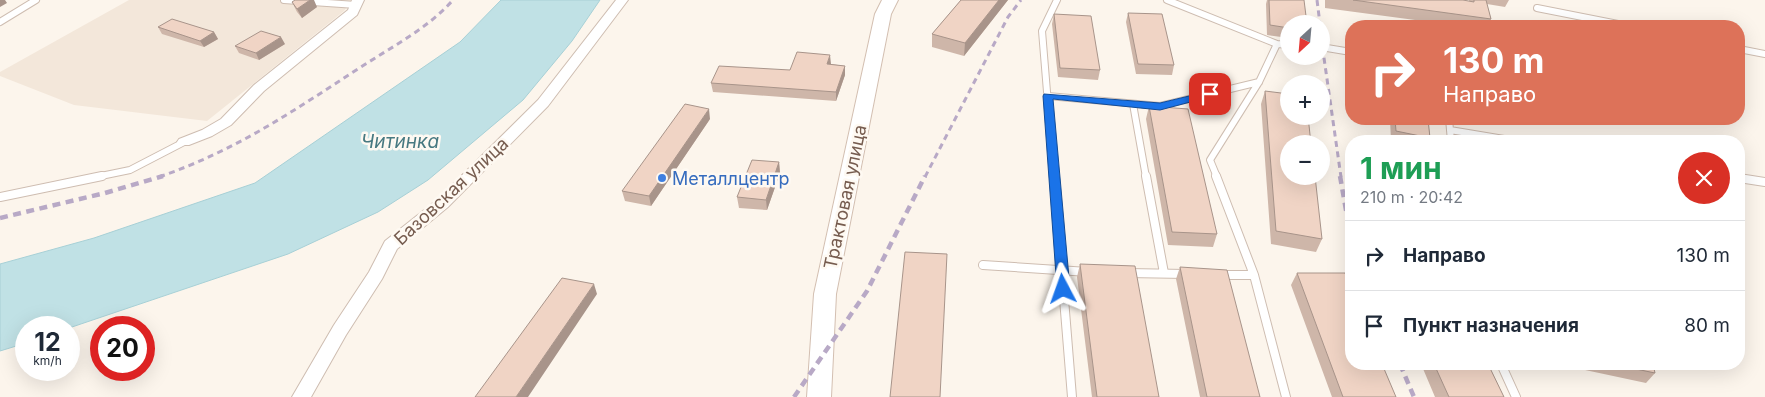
<!DOCTYPE html>
<html lang="ru">
<head>
<meta charset="utf-8">
<style>
  body { margin:0; font-family:Inter,sans-serif; background:#f2f2f3; color:#1f2937; height:100vh; display:flex; flex-direction:column; font-size:19px; white-space:nowrap }
  * { box-sizing:border-box; margin:0 }
  p { font-size:16px; color:#747a83 }
  .icon { flex:none; width:28px; height:28px; fill:none; stroke:currentColor; stroke-width:2; stroke-linecap:round; stroke-linejoin:round }
  .map { position:relative; flex:1; overflow:hidden }
  .drawer { position:absolute; left:1345px; top:135px; width:400px; height:235px; display:flex; flex-direction:column; background:#fff; border-radius:20px; box-shadow:0 5px 20px #0002 }
  .drawer>* { flex:none }
  .guide { position:absolute; left:1345px; top:20px; width:400px; height:105px; border-radius:20px; box-shadow:0 5px 20px #0002; background:#dd7259; color:#fff; overflow:hidden }
  .needle { width:32px; rotate:206deg }
  .controls { position:absolute; left:1280px; top:15px; display:grid; gap:10px }
  .controls a { display:grid; place-items:center; width:50px; height:50px; border-radius:50%; background:#fff; box-shadow:0 5px 20px #0002; font-size:25px }
  .speed { position:absolute; left:15px; top:316px; display:flex; gap:10px; font-size:25px; font-weight:700; text-align:center }
  .speed>* { display:grid; place-content:center; width:65px; height:65px; border-radius:50%; background:#fff; box-shadow:0 5px 20px #0002; line-height:1 }
  .speed small { font-size:12px; font-weight:400 }
  .speed .limit { border:8px solid #d22; background:#fff; color:#111 }
  .pin { position:absolute; display:grid; place-items:center; width:42px; height:42px; color:#fff; margin:-21px; border-radius:10px; box-shadow:0 2px 8px #0006 }
  .me { position:absolute; width:55px; margin:-28px; rotate:356deg; stroke-linejoin:round; filter:drop-shadow(0 0 4px #0008) }
  .turn { display:flex; align-items:center; gap:18px; height:105px; padding:0 15px; font-size:22px }
  .turn .icon { width:65px; height:65px; stroke-width:2.5 }
  .turn b { display:block; font-size:35px; line-height:42px }
  .round { display:grid; place-items:center; flex:none; width:52px; height:52px; border-radius:26px; background:#f2f2f3 }
  .summary { display:flex; align-items:center; justify-content:space-between; height:85px; padding:0 15px }
  h1 { font-size:30px; font-weight:700; line-height:38px; color:#1e9e55 }
  ul { padding:0; list-style:none }
  li { display:flex; align-items:center; gap:15px; height:70px; padding:0 15px; border-top:1px solid #e0e1e3 }
  li div { flex:1 }
  li b { display:block; font-size:19px }
  li em { font-style:normal }
  .map>svg:first-child { display:block }
</style>
</head>
<body>
<div class="map">
<svg width="1765" height="397" viewBox="0 0 1765 397">
  <rect width="100%" height="100%" fill="#fcf5ec"/>
  <path fill="#f3e7da" d="M129,0h223l-8,11 -137,110 -133,-16 -74,-29v-4z"/>
  <path fill="#c0e1e5" stroke="#a7d0d6" d="M501,0h99l-28,41 -49,59 -95,80 -50,32 -90,42 -219,74h-43v15l-26,8v-87l94,-26 161,-55 205,-141z"/>
  <g fill="none" stroke-linecap="round" stroke-linejoin="round">
    <defs>
      <path id="service-far1" d="M284,0l72,5
        M1167,0l110,44 -18,38 -49,78 7,17
        M1537,8l91,18
        M0,22l36,-22
        M1277,44l12,1
        M1321,47l30,5
        M1739,49l26,5
        M1048,96l112,10 99,-24
        M1133,104l13,73
        M1449,119l2,22
        M1450,130l66,11
        M96,177l34,-7 54,-28
        M1054,177l-12,-146 15,-31"/>
      <path id="service" d="M1054,176l18,221
        M1146,176l18,97
        M1216,176l38,99
        M1739,178l26,4
        M0,197l102,-21
        M983,265l105,7
        M1127,273l59,1
        M1220,275h34l32,122
        M1501,364l15,33"/>
      <path id="minor" d="M352,0h12l-7,15 -93,76 -33,34 -19,11 -23,9h-10l-2,-3 2,-3 23,-9 19,-11 33,-34 94,-75z
        M616,0h12l-80,106 -100,101 -51,42 -15,30 -36,56 -35,62h-19l42,-72 35,-53 16,-31 53,-42 100,-99z"/>
      <path id="secondary" d="M882,0h16l-7,14 -55,280 -5,103h-24l7,-103 61,-280z"/>
    </defs>
    <use href="#service-far1" stroke="#cebdb1" stroke-width="8"/>
    <use href="#service" stroke="#cebdb1" stroke-width="10"/>
    <use href="#minor" stroke="#cebdb1" stroke-width="2"/>
    <use href="#secondary" stroke="#d3bfb1" stroke-width="2"/>
    <use href="#service-far1" stroke="#fff" stroke-width="6"/>
    <use href="#service" stroke="#fff" stroke-width="8"/>
    <use href="#minor" fill="#fff" fill-rule="evenodd"/>
    <use href="#secondary" fill="#fff" fill-rule="evenodd"/>
    <path stroke="#b8a9c6" stroke-width="3" stroke-dasharray="6 4.5" stroke-linecap="butt" d="M1317,0l3,24
      M1321,37l20,140
      M159,177c78,-27 134,-66 202,-110 32,-21 66,-38 92,-67
      M925,177l83,-160 13,-17"/>
    <path stroke="#b8a9c6" stroke-width="4.5" stroke-dasharray="8 5.5" stroke-linecap="butt" d="M1340,176l6,34 5,15
      M0,218l105,-25 58,-17
      M1400,364l14,33
      M794,397l73,-106 58,-115"/>
  </g>
  <path fill="#ceb6a9" d="M961,0h47l-44,56 -32,-9v-13z
    M1267,0h37l-15,24v14l-22,-3 -1,-31z
    M1325,0h138l6,1v-1h40l-4,7 -18,-3 4,15 -3,7h-28l-135,-18z
    M292,2l25,5 -15,11 -5,-6z
    M1128,13l46,52 -2,10 -36,-1 -10,-52z
    M1054,14l46,56 -2,10 -40,-3 -6,-53z
    M1558,21l23,5h-26z
    M158,27l56,5 4,7 -14,8 -42,-13z
    M285,44l-26,16 -20,-7 -4,-7z
    M831,64l14,2v9l-9,26 -123,-9 -2,-9z
    M1265,91l57,148 -6,13 -45,-8 -10,-140z
    M1149,106l68,128 -4,13 -45,-2 -22,-126z
    M710,119l-59,87 -26,-5 -3,-10z
    M1390,119h38l2,19 -1,3h-38z
    M1513,119h27l-3,5z
    M1625,119h9l-1,2z
    M779,162l1,11 -13,37 -28,-2 -2,-11z
    M1080,264l79,133h-67l-15,-120z
    M1180,267l80,130h-60l-24,-118z
    M1297,273l99,124h-64l-41,-112z
    M1421,364h67l16,33h-69z
    M1557,364h96l2,9 -9,10z"/>
  <path fill="#a8948a" d="M0,0h5l2,3 -7,4z
    M310,0h4l3,7 -15,11 -5,-9z
    M999,0h9l-44,56 1,-13z
    M214,32l4,7 -14,8 -4,-6z
    M281,37l4,7 -26,16 -3,-7z
    M830,55l1,9h-4z
    M845,66v9l-9,26v-9z
    M709,109l1,10 -59,87 -2,-10z
    M779,162l1,11 -13,37 -1,-10z
    M594,284l3,10 -69,103h-12z"/>
  <path fill="#f0d4c5" stroke="#a8948a" d="M295,0h15l-13,9 -5,-7z
    M961,0h38l-34,43 -33,-9z
    M1269,0h35l3,24h-18v4l-19,-3z
    M1353,0h110l11,2v-2h12l5,19z
    M1128,13l34,1 12,51 -36,-1z
    M1054,14l37,2 9,54 -40,-2z
    M172,19l42,13 -14,9 -42,-14z
    M1558,21l22,3 1,2h-21z
    M261,31l20,6 -25,16 -21,-7z
    M797,52l33,3 -3,9 18,2 -9,26 -125,-9 8,-17 71,4z
    M1265,91l24,3v22h19l3,28h-22v32h26l7,63 -46,-8z
    M685,104l24,5 -60,87 -27,-5z
    M1149,106l39,3 29,125 -45,-2z
    M1395,119h33l2,19 -34,-7z
    M752,160l27,2 -13,38 -29,-3z
    M905,252l42,2 -7,143h-50z
    M1080,264l55,2 24,131h-62z
    M1180,267l47,3 33,127h-53z
    M1297,273h48l6,16v75h31l14,33h-53z
    M562,278l32,6 -78,113h-41z
    M1434,364h54l16,33h-55z
    M1612,364h41l2,9z"/>
  <path fill="#1a73e8" stroke="#114b97" d="M1210,91l3,1v4l-53,14 -107,-11 17,190 -2,3h-9l-2,-3 -14,-193 1,-2 116,9z"/>
  <circle fill="#3f7fe0" stroke="#fef9f2" stroke-width="2" cx="662" cy="178" r="5"/>
  <g text-anchor="middle" dominant-baseline="central" stroke-width="5" stroke-linejoin="round" paint-order="stroke">
    <g font-size="18" fill="#366cbe" stroke="#fef9f2" text-anchor="start">
      <text x="672" y="178">Металлцентр</text>
    </g>
    <g font-size="18" fill="#765c4f" stroke="#fef9f2">
      <text transform="translate(451 191) rotate(-43)">Базовская улица</text>
      <text transform="translate(845 197) rotate(-78)">Трактовая улица</text>
    </g>
    <g font-size="19" font-style="italic" fill="#477981" stroke="#fef9f2">
      <text x="400" y="141">Читинка</text>
    </g>
  </g>
</svg>
<div class="controls">
<a><svg class="needle" viewBox="-14 -14 28 28"><path d="M0-13l5 13h-10z" fill="#e53935"/><path d="M0 13l5-13h-10z" fill="#747a83"/></svg></a>
<a>+</a>
<a>−</a>
</div>
<div class="speed"><div>12<small>km/h</small></div><div class="limit">20</div></div>
<div class="pin" style="left:1210px;top:94px;background:#d93025"><svg class="icon" aria-label="arrive" viewBox="0 0 24 24"><path d="M6 21V4h12l-3 4 3 4H6"/></svg></div>
<svg class="me" style="left:1063px;top:289px" viewBox="-20 -20 40 40"><path d="M0-17L14 15 0 8-14 15z" fill="#1a73e8" stroke="#fff" stroke-width="4"/></svg>
<div class="guide">
<div class="turn"><svg class="icon" aria-label="right" viewBox="0 0 24 24"><path d="M7 20v-9h11M14 6l5 5-5 5"/></svg><div><b>130 m</b>Направо</div></div>
</div>
<section class="drawer">
<div class="summary"><div><h1>1 мин</h1><p>210 m · 20:42</p></div><a class="round" style="background:#d93025;color:#fff"><svg class="icon" aria-label="close" viewBox="0 0 24 24"><path d="M6 6l12 12M18 6L6 18"/></svg></a></div>
<ul>
<li><svg class="icon" aria-label="right" viewBox="0 0 24 24"><path d="M7 20v-9h11M14 6l5 5-5 5"/></svg><div><b>Направо</b></div><em>130 m</em></li>
<li><svg class="icon" aria-label="arrive" viewBox="0 0 24 24"><path d="M6 21V4h12l-3 4 3 4H6"/></svg><div><b>Пункт назначения</b></div><em>80 m</em></li>
</ul>
</section>
</div>
</body>
</html>
